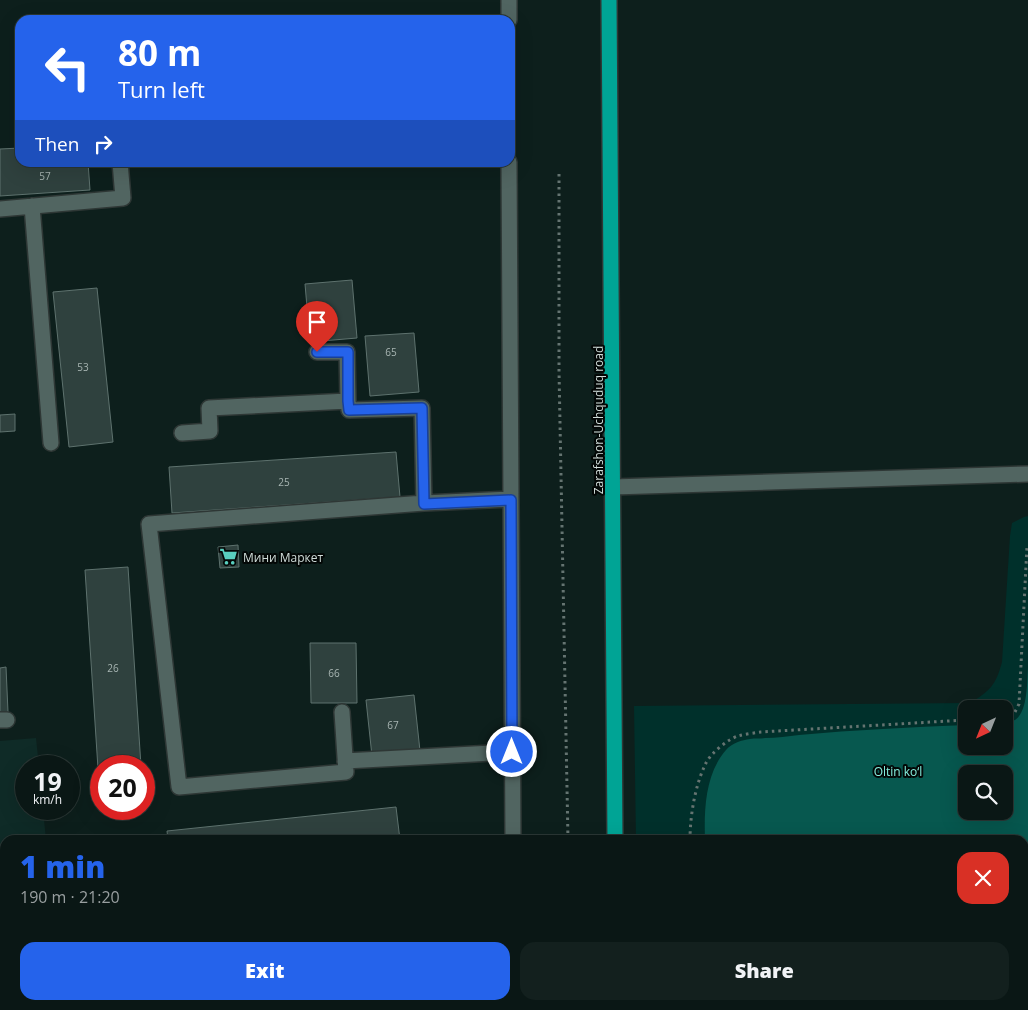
<!DOCTYPE html>
<html lang="en">
<head>
<meta charset="utf-8">
<style>
  body { margin:0; font-family:"Open Sans",sans-serif; background:#13201e; color:#f1f3f6; height:100vh; display:flex; flex-direction:column; font-size:19px; white-space:nowrap }
  * { box-sizing:border-box; margin:0 }
  p { font-size:16px; color:#999fa0 }
  .icon { flex:none; width:28px; height:28px; fill:none; stroke:currentColor; stroke-width:2; stroke-linecap:round; stroke-linejoin:round }
  .map { position:relative; flex:1; overflow:hidden }
  .side { position:absolute; left:0px; top:835px; width:1029px; height:175px; display:flex; flex-direction:column; background:#0a1715; border-radius:15px 15px 0 0; box-shadow:0 5px 20px #0002,0 0 0 1px #2a3634 }
  .side>* { flex:none }
  .hud { position:absolute; left:15px; top:15px; width:500px; height:152px; border-radius:15px; box-shadow:0 5px 20px #0002,0 0 0 1px #2a3634; background:#2563eb; color:#fff; overflow:hidden }
  .needle { width:32px; rotate:223deg }
  .controls { position:absolute; left:958px; top:700px; display:grid; gap:10px }
  .controls a { display:grid; place-items:center; width:55px; height:55px; border-radius:10px; background:#0a1715; box-shadow:0 5px 20px #0002,0 0 0 1px #2a3634; font-size:25px }
  .speed { position:absolute; left:15px; top:755px; display:flex; gap:10px; font-size:25px; font-weight:700; text-align:center }
  .speed>* { display:grid; place-content:center; width:65px; height:65px; border-radius:50%; background:#0a1715; box-shadow:0 5px 20px #0002,0 0 0 1px #2a3634; line-height:1 }
  .speed small { font-size:12px; font-weight:400 }
  .speed .limit { border:8px solid #d22; background:#fff; color:#111 }
  .pin { position:absolute; display:grid; place-items:center; width:42px; height:42px; color:#fff; margin:-51px -21px; border-radius:50% 50% 50% 0; rotate:-45deg; box-shadow:0 0 5px #0007 }
  .pin .icon { rotate:45deg }
  .me { position:absolute; width:55px; margin:-28px; rotate:0deg; stroke-linejoin:round; filter:drop-shadow(0 0 4px #0008) }
  .turn { display:flex; align-items:center; gap:18px; height:105px; padding:0 20px; font-size:22px }
  .turn .icon { width:65px; height:65px; stroke-width:2.5 }
  .turn b { display:block; font-size:35px; line-height:42px }
  .then { display:flex; align-items:center; height:48px; padding:0 20px; background:#0003; gap:10px; font-size:19px }
  .round { display:grid; place-items:center; flex:none; width:52px; height:52px; border-radius:15px; background:#13201e }
  .head { display:flex; align-items:center; justify-content:space-between; height:85px; padding:0 20px }
  h1 { font-size:30px; font-weight:800; line-height:38px; color:#2563eb }
  .cta { display:flex; gap:10px; margin-top:auto; padding:10px 20px }
  .cta a { flex:1; height:58px; border-radius:15px; background:#2563eb; color:#fff; font-size:20px; font-weight:800; line-height:58px; text-align:center }
  .cta a+a { background:#13201e; color:#f1f3f6 }
  .map>svg:first-child { display:block }
</style>
</head>
<body>
<div class="map">
<svg width="1028" height="1010" viewBox="0 0 1028 1010">
  <rect width="100%" height="100%" fill="#0d1f1c"/>
  <path fill="#0f2b27" d="M36,738l3,28h-13v43h17l3,31h-41v165h56l1,5h-62v-269z"/>
  <path fill="#00302b" fill-rule="evenodd" d="M1028,516v494h-389v-5h385v-165h-388l-2,-134 336,-3c20,-12 26,-18 32,-41l8,-126 2,-13 12,-6zM966,709h38v37h-38zM966,774h38v37h-38z"/>
  <path fill="#07584f" fill-rule="evenodd" d="M1028,667v343h-326v-5h322v-165h-319c-1,-30 0,-66 21,-90 6,-7 16,-10 24,-11 5,-1 10,0 15,-1 12,0 23,-2 34,-3 56,-5 112,-8 167,-10v21h38v-23c3,-1 8,-2 11,-3 13,-8 12,-39 13,-53zM966,774h38v37h-38z"/>
  <path fill="#2f413e" stroke="#5e726e" d="M20,148v14h68l2,28 -90,6v-47z
    M352,280l5,58 -47,4 -5,-58z
    M97,288l16,154 -44,5 -16,-155z
    M414,333l5,59 -49,4 -5,-60z
    M15,414v17l-15,1v-17z
    M396,452l4,45 -228,16 -3,-46z
    M238,545l1,22 -19,1 -2,-21z
    M128,567l13,199h-40v33h-1l-15,-229z
    M310,643h46l1,60h-46z
    M6,667l2,45h-8v-44z
    M414,695l6,56 -48,5 -6,-56z
    M396,807l4,33h-232l-1,-9z
    M118,1005h47l1,5h-48z
    M313,1005h49v5h-49z"/>
  <g fill="none" stroke-linecap="round" stroke-linejoin="round">
    <defs>
      <path id="minor" d="M509,20v-20
        M509,162l4,678
        M32,206l19,237
        M0,209l123,-11 -3,-36
        M348,401l1,9 73,-2 2,95
        M182,433l28,-2 -1,-23 139,-7 -1,-49h-30
        M613,487l415,-13
        M342,712l4,60 -167,15 -30,-263 275,-21 87,-4
        M0,720h7
        M345,761l167,-9
        M205,1005l1,5
        M513,1005v5"/>
      <path id="highway" d="M609,0l6,840
        M615,1005v5"/>
    </defs>
    <use href="#minor" stroke="#2e3735" stroke-width="18"/>
    <use href="#highway" stroke="#2e3735" stroke-width="18"/>
    <path stroke="#657471" stroke-width="3" stroke-dasharray="2.5 4" stroke-linecap="butt" d="M559,174v197l9,469
      M1004,718l10,-4 5,-10 8,-158 1,-1
      M690,840c0,-24 5,-55 16,-77 4,-9 22,-24 32,-27 7,-2 16,-3 23,-4l205,-12
      M571,1005v5
      M692,1005v5"/>
    <use href="#minor" stroke="#516561" stroke-width="15"/>
    <use href="#highway" stroke="#00a495" stroke-width="15"/>
  </g>
  <g fill="none" stroke-linecap="round" stroke-linejoin="round">
    <defs>
      <path id="route" d="M317,352h31v49l1,9 73,-2 2,96 87,-4 1,252"/>
    </defs>
    <use href="#route" stroke="#184099" stroke-width="12"/>
    <use href="#route" stroke="#2563eb" stroke-width="9"/>
  </g>
  <defs>
    <symbol id="supermarket-bare" viewBox="-9 -9 18 18"><path d="M-6-5.5h2.5l.6 2H6L4.5 2H-2.5L-4.4-4H-6ZM-1.5 3.2a1.3 1.3 0 1 0 .1 0ZM3 3.2a1.3 1.3 0 1 0 .1 0Z" fill="#59cebe" stroke="#030706" stroke-width="2.5" paint-order="stroke"/></symbol>
  </defs>
  <g fill-rule="evenodd">
    <use href="#supermarket-bare" x="216" y="544" width="25" height="25"/>
  </g>
  <g text-anchor="middle" dominant-baseline="central" stroke-width="4" stroke-linejoin="round" paint-order="stroke">
    <g font-size="10" fill="#a8b5b2">
      <text x="45" y="176">57</text>
      <text x="391" y="352">65</text>
      <text x="83" y="367">53</text>
      <text x="284" y="482">25</text>
      <text x="113" y="668">26</text>
      <text x="334" y="673">66</text>
      <text x="393" y="725">67</text>
    </g>
    <g font-size="12" fill="#d0dcd9" stroke="#030706">
      <text transform="translate(598 420) rotate(-90)">Zarafshon-Uchquduq road</text>
    </g>
    <g font-size="12" fill="#d0dcd9" stroke="#030706" text-anchor="start">
      <text x="243" y="557">Мини Маркет</text>
    </g>
    <g font-size="12" fill="#85efdf" stroke="#030706">
      <text x="898" y="771">Oltin ko‘l</text>
    </g>
  </g>
</svg>
<div class="controls">
<a><svg class="needle" viewBox="-14 -14 28 28"><path d="M0-13l5 13h-10z" fill="#e53935"/><path d="M0 13l5-13h-10z" fill="#999fa0"/></svg></a>
<a><svg class="icon" aria-label="search" viewBox="0 0 24 24"><circle cx="10" cy="10" r="6"/><path d="M15 15l6 6"/></svg></a>
</div>
<div class="speed"><div>19<small>km/h</small></div><div class="limit">20</div></div>
<div class="pin" style="left:317px;top:352px;background:#d93025"><svg class="icon" aria-label="arrive" viewBox="0 0 24 24"><path d="M6 21V4h12l-3 4 3 4H6"/></svg></div>
<svg class="me" style="left:512px;top:752px" viewBox="-20 -20 40 40"><circle r="17" fill="#2563eb" stroke="#fff" stroke-width="3"/><path d="M0-11L8 9 0 5-8 9z" fill="#fff"/></svg>
<div class="hud">
<div class="turn"><svg class="icon" aria-label="left" viewBox="0 0 24 24"><path d="M17 20v-9H6M10 6l-5 5 5 5"/></svg><div><b>80 m</b>Turn left</div></div>
<div class="then">Then<svg class="icon" aria-label="right" viewBox="0 0 24 24"><path d="M7 20v-9h11M14 6l5 5-5 5"/></svg></div>
</div>
<section class="side">
<div class="head"><div><h1>1 min</h1><p>190 m · 21:20</p></div><a class="round" style="background:#d93025;color:#fff"><svg class="icon" aria-label="close" viewBox="0 0 24 24"><path d="M6 6l12 12M18 6L6 18"/></svg></a></div>
<div class="cta"><a>Exit</a><a>Share</a></div>
</section>
</div>
</body>
</html>
